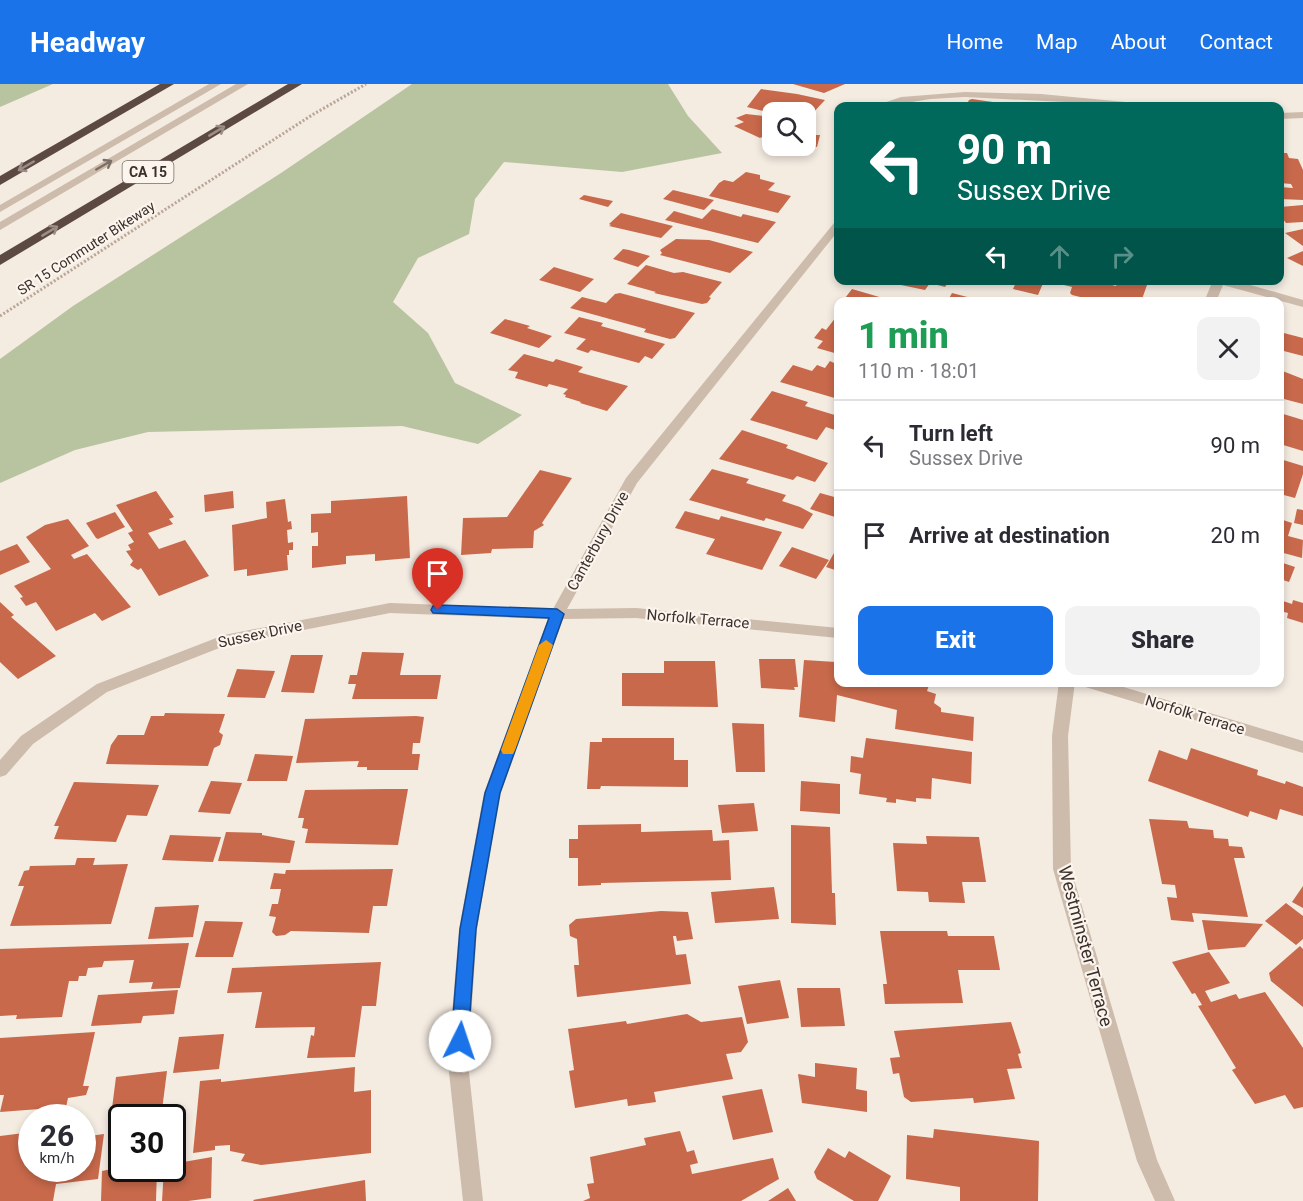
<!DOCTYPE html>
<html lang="en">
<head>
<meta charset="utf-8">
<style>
  body { margin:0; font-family:Roboto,sans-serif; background:#f2f2f3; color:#2b2b33; height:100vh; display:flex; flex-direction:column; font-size:22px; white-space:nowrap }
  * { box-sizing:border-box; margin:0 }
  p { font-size:20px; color:#7c7c81 }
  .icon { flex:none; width:33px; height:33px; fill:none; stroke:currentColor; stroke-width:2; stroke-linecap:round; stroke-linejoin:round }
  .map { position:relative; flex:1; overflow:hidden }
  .panel { position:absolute; left:834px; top:213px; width:450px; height:390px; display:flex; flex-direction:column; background:#fff; border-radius:12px; box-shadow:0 3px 9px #0003 }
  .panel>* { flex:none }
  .guide { position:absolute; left:834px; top:18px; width:450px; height:183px; border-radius:12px; box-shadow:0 3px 9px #0003; background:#00695c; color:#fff; overflow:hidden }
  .fabs { position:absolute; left:762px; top:18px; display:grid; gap:12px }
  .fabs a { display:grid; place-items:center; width:54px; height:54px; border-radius:12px; background:#fff; box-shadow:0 3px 9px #0003; font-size:30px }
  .speed { position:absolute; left:18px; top:1020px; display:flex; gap:12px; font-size:30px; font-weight:700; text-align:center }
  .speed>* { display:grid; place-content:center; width:78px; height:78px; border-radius:50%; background:#fff; box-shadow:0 3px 9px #0003; line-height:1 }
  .speed small { font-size:15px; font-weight:400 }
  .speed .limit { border:3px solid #111; border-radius:9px; background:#fff; color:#111 }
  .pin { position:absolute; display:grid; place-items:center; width:51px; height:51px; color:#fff; margin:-62px -26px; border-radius:50% 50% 50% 0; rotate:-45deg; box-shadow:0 0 6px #0007 }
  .pin .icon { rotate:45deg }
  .me { position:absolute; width:66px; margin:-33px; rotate:4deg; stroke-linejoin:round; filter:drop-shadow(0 0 4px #0008) }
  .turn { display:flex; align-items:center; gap:21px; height:126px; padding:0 24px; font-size:27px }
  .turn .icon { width:78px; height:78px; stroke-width:2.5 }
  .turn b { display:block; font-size:42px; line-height:51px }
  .lanes { display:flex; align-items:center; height:57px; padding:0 24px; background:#0003; justify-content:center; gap:30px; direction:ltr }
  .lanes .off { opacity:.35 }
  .round { display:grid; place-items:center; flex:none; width:63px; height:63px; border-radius:12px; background:#f2f2f3 }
  .overview { display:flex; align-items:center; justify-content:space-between; height:102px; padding:0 24px }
  h1 { font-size:36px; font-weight:800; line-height:45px; color:#1e9e55 }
  .action { display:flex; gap:12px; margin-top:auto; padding:12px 24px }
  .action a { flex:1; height:69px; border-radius:12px; background:#1a73e8; color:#fff; font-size:24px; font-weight:800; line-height:69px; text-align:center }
  .action a+a { background:#f2f2f3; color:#2b2b33 }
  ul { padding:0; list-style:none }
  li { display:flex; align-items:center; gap:18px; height:90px; padding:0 24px; border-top:2px solid #e1e1e2 }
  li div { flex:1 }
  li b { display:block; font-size:22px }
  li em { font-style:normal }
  header { display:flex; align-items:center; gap:36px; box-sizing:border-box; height:84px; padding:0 30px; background:#1a73e8; color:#fff }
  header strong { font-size:28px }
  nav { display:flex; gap:33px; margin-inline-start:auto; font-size:21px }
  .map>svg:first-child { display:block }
</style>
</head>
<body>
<header>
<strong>Headway</strong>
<nav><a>Home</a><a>Map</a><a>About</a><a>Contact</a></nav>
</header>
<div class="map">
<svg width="1303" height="1117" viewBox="0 0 1303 1117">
  <rect width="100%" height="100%" fill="#f4ebe1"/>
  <path fill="#b8c4a0" d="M0,0h53l-53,23z
    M412,0h256l20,32 34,37 -100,19 -118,-10 -29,37 -6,35 -51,24 -25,44 35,31 27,50 67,32 -44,29 -76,-18 -254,6 -73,18 -75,33v-124l73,-53 208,-133z"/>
  <path fill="#c8694b" d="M793,0h52l-21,9z
    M761,5l36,5 28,6 -14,15 -27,-5 -2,2 -19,-1 -16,-4z
    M972,15l42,6v1h-48l3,-6z
    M746,30l26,3v22l-8,-3 -4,2 -26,-12 10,-4 -8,-4z
    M806,51h14l-3,12 -11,-2z
    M1280,69h7l2,5 9,1 5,11v30l-23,-1v-12l13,1 -2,-4 -11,-1z
    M746,88l14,3v4l15,4 -7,7 23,6 -13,17 -69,-17 10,-13 5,-3 9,2z
    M673,106l41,10 -10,10 -41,-11z
    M584,111l29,6 -5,6 -29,-8z
    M1303,121v17l-17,1 -6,-8v-8z
    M712,125l29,8 2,-3 33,8 -18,21 -93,-23 9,-9 28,8z
    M621,129l52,13 -12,12 -52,-12 2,-1 -2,-1z
    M1303,145v17l-18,-13z
    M676,155l33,1 44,12 -23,21 -70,-18 2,-2 -2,-3z
    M623,165l6,1 21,6 -12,11 -25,-8z
    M1303,167v15l-16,-8z
    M646,181l28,8 9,-1 39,10 -13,15 2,1 -4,5 -5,1 -48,-11 2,-1 -29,-8z
    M554,183l40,12 -14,13 -41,-12z
    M877,196h73l-5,7 -15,-4 -5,7z
    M1017,196h23l4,1 -6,14 -25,-6z
    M1065,196h28l23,6 2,-6h8l21,5 -6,17h-40l-29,-7 -2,-2 2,-6 -8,-2z
    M852,205l41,12v1h-51z
    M620,209l75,20 -20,25 -5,1 -26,-7 2,-3 -76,-21 12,-11 24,6 9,-9z
    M952,209l23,6 -1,3h-27z
    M579,233l24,6 -2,3 64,18 -13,15 -7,-3 -6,7 -48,-13 -3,3 -12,-4 10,-10 -22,-6z
    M836,233l2,1v36l-21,-6 6,-7 -9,-3 8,-10 4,2z
    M505,235l25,7 -3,2 25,8 -13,12 -49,-15z
    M1280,248l23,6v18l-23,-6z
    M524,270l29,8 3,-3 27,8 -5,5 50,14 -21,25 -27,-8 1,-1 -16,-5 1,-2 -3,-1 5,-5 -19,-5 -2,3 -32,-9 3,-6 -10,-2z
    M830,277l8,4v34l-58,-17 13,-17 19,6 5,-6 8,3z
    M1280,286l23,9v25l-23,-6z
    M772,307l36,11 -3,4 33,10v15l-12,-4 -9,13 -67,-20z
    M1280,329l23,7v31l-23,-7z
    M742,346l46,15 -2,3 42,15 -13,19 -18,-6 -4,4 -74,-21z
    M1280,375l23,7v8l-8,24 -15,-4z
    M712,385l37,10 -3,4 40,12 -4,6 18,6 13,7 -10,15 -37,-11 -2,3 -75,-21z
    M540,386l32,8 -30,45 2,2 -10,6 -1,17 -41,1 -1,4 -30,2 2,-37 44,-1z
    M156,407l18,26 -5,2 4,5 -25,9 11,16 26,-9 24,36 -50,20 -18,-28 -3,2 -8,-5 3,-4 -7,-10 5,-1 -3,-5 6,-3 -6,-9 5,-2 -17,-26z
    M233,407l1,17 -29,4 -1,-17z
    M820,409l18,5v20l-28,-9z
    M407,412l3,62 -35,3v-7l-29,2v8l-34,4v-22h6v-14l-7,1v-19l20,-1v-12z
    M285,415l3,23 3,-1 1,8 -5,1 1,13 5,-1v8h-4v5h-2l1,15 -41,6v-7l-13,2 -2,-46 35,-7 -1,-16z
    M1297,425l6,1v15l-9,-2z
    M685,427l34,9 2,-4 61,16 -20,38 -56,-16 9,-15 -40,-11z
    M115,428l10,15 -27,12 -2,-1 -10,-15z
    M68,435l21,27 -18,9 3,4 13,-5 44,53 -29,14 -7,-8 -39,18 -20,-29 -10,4 -6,-8 3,-1 -9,-11 37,-17 -25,-32 19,-12z
    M1280,435l12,4 -4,13 15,4 -1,18 -22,-6z
    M17,460l13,18 -30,13v-24z
    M838,462v25l-12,-4z
    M792,463l37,13 -13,19 -37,-13z
    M1280,478l15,5 -6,15 -9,-3z
    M1293,516l10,3v20l-16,-5 1,-5 -8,-2 3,-10 9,3z
    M0,518l14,13 -3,2 45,39 -38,23 -18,-17z
    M362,568l42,1 -4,22h41l-4,24h-85l4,-15h-8l2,-9h7z
    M291,571h32l-9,38 -33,-1z
    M759,575h36l3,28h-4l1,3 -34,-2z
    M838,575v23h92l-3,9 9,3 -2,9 7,5v4l33,5 -1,24 -78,-12 2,-19 -60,-15 -2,27 -36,-5 5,-57 32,2z
    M664,577h51l3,46 -96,-1v-33h42z
    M237,585l38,2 -10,27 -38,-1z
    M165,629l60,1 -6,18 4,3 -3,10 -6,3 -6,18 -102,-2 5,-19 7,-10h26l7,-19h13z
    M416,632l8,1 -4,26h-7l-1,11h8l-2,16h-51v-3h-10l2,-6 -63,2 9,-44z
    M732,639l32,1 1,48h-29z
    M602,654h72v22h14v27l-87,-1 -1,3h-13l3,-47h12z
    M866,654l106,14 -1,32 -39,-6 -1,21 -15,-1v4l-20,-3v4l-10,-1 1,-4 -28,-4 2,-20 -11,-2 1,-16 12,2z
    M1191,664l67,22 -1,5 28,9 1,-3 17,6v29l-23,-7 -3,11 -27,-9 -2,6 -100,-36 11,-31 28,10z
    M255,670l38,2 -6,25h-40z
    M211,697l31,2 -12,31 -32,-2z
    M801,697l39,3v30l-40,-3z
    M74,698l85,3 -12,31 -20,-1 -11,27 -62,-3 5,-13h-5z
    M386,705h22l-10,56 -93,-2 3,-14 -6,-1 2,-10h-6l7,-28z
    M754,719l4,28 -36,2 -4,-28z
    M1149,735l38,2 2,7 24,2 1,8 14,1 1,7 13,1 3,11h-11l14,59 -56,-4 2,9 -23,-2 -4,-23 10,1 -2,-13 -13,-1z
    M641,740v8l71,-2 1,11 16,-1 2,40 -130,3v2l-23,1v-28h-9v-19h9v-14z
    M791,741l39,2 2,66h3l1,32 -45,-2z
    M226,748l36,1v2l33,6 -5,22 -72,-2z
    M170,751l51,2 -8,25 -51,-2z
    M926,752l53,1 7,45h-24l3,21 -36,-1 -1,-10 -31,-1 -4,-48 34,1z
    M77,774h18l-2,7 35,-1 -17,60 -101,2 14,-40h-6l6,-15 5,-1 1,-4 45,-1z
    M393,785l-6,37h-14l-4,27 -78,-2 -6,4 -9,1 -4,-4 4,-15 -7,-1 3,-12h6l3,-15h-11l4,-16 11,1 1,-4z
    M1303,802v22l-11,-6z
    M774,803l5,32 -64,4 -4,-31z
    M1286,819l17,13v23l-7,6 -31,-24z
    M199,821l-6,32 -45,2 7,-32z
    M661,827l27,1 5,27 -16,2 -1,-5h-3l3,19 10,-1 5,30 -114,13 -3,-32h5l-2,-26 -7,-3 -1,-11 7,-6z
    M1202,836l61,4 -18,23 -37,3z
    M205,837l38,1 -10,35h-38z
    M880,847h67l1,5h46l6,34h-42l5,33 -78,1 -2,-20h4z
    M189,859l-9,45 -29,1 2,-7 -24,1 5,-23 -30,1 -2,6 -14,1 -2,8h-7l-1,5h-9l-7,36 -46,2 1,-4 -17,1v-67z
    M1300,862l3,3v58l-32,-26 -2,-8z
    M1209,868l21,31 -25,8 6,11 25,-8 3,5 26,-7 38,56v59l-9,2 -9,-14 -30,9 -23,-34 4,-2 -38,-62 4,-1 -7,-12 -3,1 -20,-32z
    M381,878l-5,44h-14l-7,51 -48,1 4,-23 3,1 1,-9 -60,1 7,-36 -35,1 5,-25z
    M780,896l9,38 -42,6 -9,-38z
    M797,904h43l5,38 -44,1z
    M178,906l-4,24 -31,2 -2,7 -50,3 7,-31z
    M687,930l14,8 41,-5 6,25 -7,10 -15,2 7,25 -79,13 2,10 -28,4 -1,-7 -52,9 -6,-37 5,-1 -6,-41 58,-8 1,3z
    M1011,938l10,31 -3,1 4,14 -15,1 8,30 -41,4 -1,-5 -62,4 -7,-5 -5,-24 -6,1 -3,-16 10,-1 -6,-26z
    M95,948l-12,54h6l-3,9 -18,3 -2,9 -66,5 4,-17h-4v-57z
    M224,950l-5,35 -46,4 6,-36z
    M815,979l42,5 -1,21 11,2v21l-65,-9 -4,-29 17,3z
    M355,983l-1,25 17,-2v63l-110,12 -20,-4 4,-7 -15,-3v-6l-15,1v4l-22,3 7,-72 21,-2v3z
    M167,987l-5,39 -51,6 5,-39z
    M762,1005l11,43 -40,8 -11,-44z
    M934,1045l105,12 -1,60h-78v-14l-54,-8 1,-44 26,3z
    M680,1047l7,21 7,-2 4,13 -8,2 2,9 81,-16 6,21 -38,22h-158l7,-3 -3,-14 7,-1 -4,-26 56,-12 -2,-7z
    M32,1048v36h50v-31l22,-3 -6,45 -42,5 -3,17h-53v-65z
    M828,1064l17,10 4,-7 42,25 -13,25h-24l-37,-22 -3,-7z
    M212,1073l-1,41 -23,3h-26l2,-33h8v-4z
    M122,1083l35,1 -1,33h-55l1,-30z
    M365,1096l1,21h-112l-1,-1z
    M788,1104l8,13h-28z"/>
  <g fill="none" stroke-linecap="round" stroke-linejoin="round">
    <path stroke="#b9a596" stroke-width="3" stroke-dasharray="2 2" stroke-linecap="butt" d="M0,232l312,-201 54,-31"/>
    <path fill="#cdbbac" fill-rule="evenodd" d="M209,0h12l-221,128v-7z
      M236,0h12l-248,146v-8z"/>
    <path fill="#cdbbac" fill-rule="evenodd" d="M965,8l76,2 95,9 5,3 -176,-9 -35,2 -42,7h-13l26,-9z
      M1303,28v6l-23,1v-6z
      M838,138v9l-201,252 -70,126 69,-1 202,20v10l-202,-20 -73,1 -63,174 -23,136 -9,134 15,138h-20l-15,-138 11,-134 25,-136 64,-174 -158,-6 -163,32 -120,47 -74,52 -27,31 -6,2v-17l21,-24 76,-52 127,-49 166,-32 163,6 73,-131 208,-255z
      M1213,196h20l70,20v7l-80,-22 -7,17h-12z
      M1059,598h16l-7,54 3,133 86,291 18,41h-20l-18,-40 -84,-292 -1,-133z
      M1080,598h27l196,59v12l-221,-67z"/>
    <path fill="#5c4a42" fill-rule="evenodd" d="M160,0h14l-174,101v-9z
      M288,0h14l-302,181v-10z"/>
  </g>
  <defs><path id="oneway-shaft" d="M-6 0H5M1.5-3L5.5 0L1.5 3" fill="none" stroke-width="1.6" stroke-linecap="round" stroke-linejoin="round" transform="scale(1.5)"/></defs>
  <g stroke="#9c8e87">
    <use href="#oneway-shaft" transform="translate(217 47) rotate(-31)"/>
    <use href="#oneway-shaft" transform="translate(26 82) rotate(150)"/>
    <use href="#oneway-shaft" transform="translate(50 147) rotate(-31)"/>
  </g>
  <use stroke="#7d6f65" href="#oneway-shaft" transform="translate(104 81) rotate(-30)"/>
  <path fill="#1a73e8" stroke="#114b97" stroke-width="1.5" d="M438,521l119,4 7,5 -64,179 -24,136 -8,112 -2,6 -6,2 -7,-2 -2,-6 9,-112 25,-136 64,-175 -116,-5 -2,-3 2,-4z"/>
  <path fill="#f59e0b" d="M546,556l7,5 -38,105 -2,4h-10l-2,-4 38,-105z"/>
  <g text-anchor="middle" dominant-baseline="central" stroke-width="4.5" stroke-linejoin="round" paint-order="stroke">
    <rect fill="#fbf5ee" stroke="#756b66" stroke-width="1.5" x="122.5" y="77" width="51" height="22" rx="4.5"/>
    <g font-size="14" font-weight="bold" fill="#3b302b">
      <text x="148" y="88">CA 15</text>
    </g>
    <g font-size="14" fill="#3b302b" stroke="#fbf5ee">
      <text transform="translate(86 164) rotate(-33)">SR 15 Commuter Bikeway</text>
    </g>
    <g font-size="15" fill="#3b302b" stroke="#fbf5ee">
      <text transform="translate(598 457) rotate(-61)">Canterbury Drive</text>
      <text transform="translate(698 535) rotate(5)">Norfolk Terrace</text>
      <text transform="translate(260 550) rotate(-12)">Sussex Drive</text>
      <text transform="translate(1195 631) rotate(17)">Norfolk Terrace</text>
    </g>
    <g font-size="18" fill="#3b302b" stroke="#fbf5ee">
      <text transform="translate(1086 862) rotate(75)">Westminster Terrace</text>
    </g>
  </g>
</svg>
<div class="fabs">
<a><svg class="icon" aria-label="search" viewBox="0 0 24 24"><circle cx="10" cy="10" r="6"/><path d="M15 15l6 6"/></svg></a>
</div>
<div class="speed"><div>26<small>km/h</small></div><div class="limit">30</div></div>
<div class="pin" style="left:438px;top:526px;background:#d93025"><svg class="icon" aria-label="arrive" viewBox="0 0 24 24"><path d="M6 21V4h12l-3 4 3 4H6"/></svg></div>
<svg class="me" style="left:460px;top:957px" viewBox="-20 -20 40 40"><circle r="19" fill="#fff"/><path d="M0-13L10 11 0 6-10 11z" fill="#1a73e8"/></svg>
<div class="guide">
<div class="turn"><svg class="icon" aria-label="left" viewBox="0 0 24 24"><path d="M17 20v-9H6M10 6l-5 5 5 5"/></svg><div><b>90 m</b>Sussex Drive</div></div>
<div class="lanes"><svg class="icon" aria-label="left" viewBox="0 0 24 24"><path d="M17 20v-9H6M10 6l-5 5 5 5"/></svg><svg class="icon off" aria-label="ahead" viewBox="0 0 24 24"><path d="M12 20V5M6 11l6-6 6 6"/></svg><svg class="icon off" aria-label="right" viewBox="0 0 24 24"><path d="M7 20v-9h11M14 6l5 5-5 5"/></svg></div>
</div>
<section class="panel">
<div class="overview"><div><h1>1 min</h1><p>110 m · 18:01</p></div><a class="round"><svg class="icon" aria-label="close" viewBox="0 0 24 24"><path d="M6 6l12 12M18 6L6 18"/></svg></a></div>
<ul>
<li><svg class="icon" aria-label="left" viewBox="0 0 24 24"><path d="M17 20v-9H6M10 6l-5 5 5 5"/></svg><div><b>Turn left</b><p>Sussex Drive</p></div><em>90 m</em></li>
<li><svg class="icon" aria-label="arrive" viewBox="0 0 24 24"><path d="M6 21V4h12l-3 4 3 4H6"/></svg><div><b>Arrive at destination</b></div><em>20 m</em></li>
</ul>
<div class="action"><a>Exit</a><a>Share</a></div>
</section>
</div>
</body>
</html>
